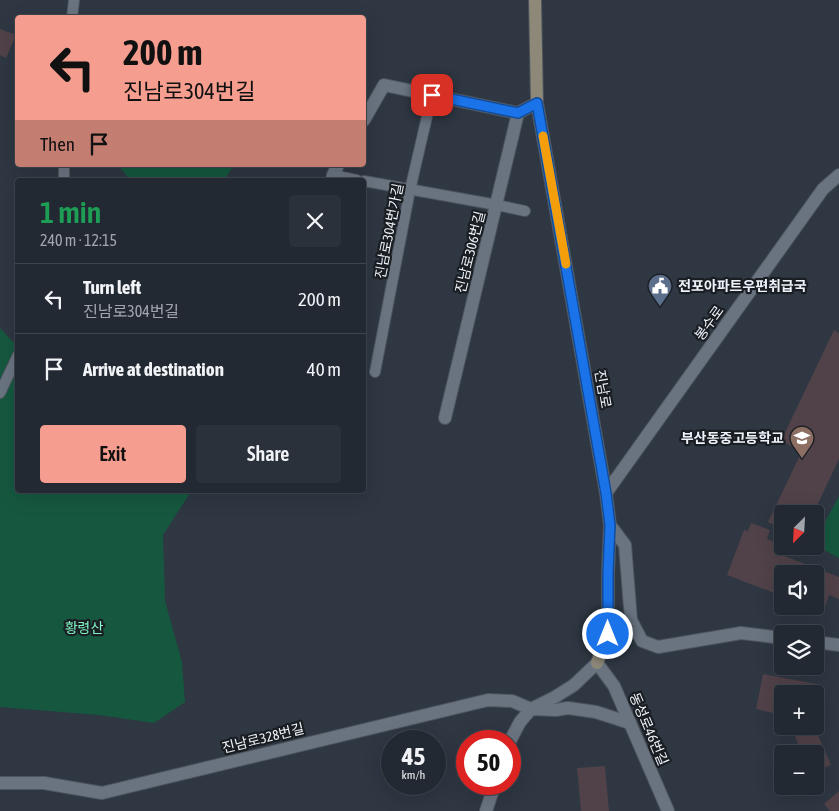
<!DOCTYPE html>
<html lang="en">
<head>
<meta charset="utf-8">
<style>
  body { margin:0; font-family:"Asap Condensed","Noto Sans KR",sans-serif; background:#2a313a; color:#f1f3f6; height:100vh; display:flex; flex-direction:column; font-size:19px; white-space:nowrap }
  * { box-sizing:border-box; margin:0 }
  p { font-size:16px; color:#a2a6ac }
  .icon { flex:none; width:28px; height:28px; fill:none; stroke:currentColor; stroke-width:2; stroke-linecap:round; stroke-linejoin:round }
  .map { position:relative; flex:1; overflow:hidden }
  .drawer { position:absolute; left:15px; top:178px; width:351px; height:315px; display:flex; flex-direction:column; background:#222932; border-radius:5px; box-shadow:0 5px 20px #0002,0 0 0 1px #3f454d }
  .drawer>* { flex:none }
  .top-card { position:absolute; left:15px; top:15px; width:351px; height:152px; border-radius:5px; box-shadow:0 5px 20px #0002,0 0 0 1px #3f454d; background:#f59d8e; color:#111; overflow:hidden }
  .needle { width:32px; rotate:204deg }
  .fabs { position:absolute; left:774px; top:505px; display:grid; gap:10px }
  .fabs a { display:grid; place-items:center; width:50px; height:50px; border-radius:5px; background:#222932; box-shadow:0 5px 20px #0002,0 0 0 1px #3f454d; font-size:25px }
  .speed { position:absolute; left:381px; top:730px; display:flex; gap:10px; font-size:25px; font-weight:700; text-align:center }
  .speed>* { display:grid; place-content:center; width:65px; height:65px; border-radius:50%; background:#222932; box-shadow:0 5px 20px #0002,0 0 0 1px #3f454d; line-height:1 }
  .speed small { font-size:12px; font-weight:400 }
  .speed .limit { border:8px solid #d22; background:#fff; color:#111 }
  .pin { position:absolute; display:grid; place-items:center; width:42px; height:42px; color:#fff; margin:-21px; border-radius:10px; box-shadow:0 2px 8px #0006 }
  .me { position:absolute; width:55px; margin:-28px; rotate:0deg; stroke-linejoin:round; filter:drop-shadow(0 0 4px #0008) }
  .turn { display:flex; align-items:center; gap:18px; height:105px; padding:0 25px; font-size:22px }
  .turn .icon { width:65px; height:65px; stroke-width:2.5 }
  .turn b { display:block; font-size:35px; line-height:42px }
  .then { display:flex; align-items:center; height:48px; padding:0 25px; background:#0003; gap:10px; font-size:19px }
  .round { display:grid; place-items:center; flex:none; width:52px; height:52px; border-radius:5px; background:#2a313a }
  .headline { display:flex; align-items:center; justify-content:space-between; height:85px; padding:0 25px }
  h1 { font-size:30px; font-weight:600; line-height:38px; color:#1e9e55 }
  .action { display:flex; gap:10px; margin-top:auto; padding:10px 25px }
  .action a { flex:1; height:58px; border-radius:5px; background:#f59d8e; color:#111; font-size:20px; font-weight:600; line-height:58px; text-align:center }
  .action a+a { background:#2a313a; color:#f1f3f6 }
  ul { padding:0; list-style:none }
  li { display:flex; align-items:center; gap:15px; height:70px; padding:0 25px; border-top:1px solid #3f454d }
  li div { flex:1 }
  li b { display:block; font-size:19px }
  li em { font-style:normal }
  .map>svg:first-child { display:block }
</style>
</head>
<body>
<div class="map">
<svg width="839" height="811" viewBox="0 0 839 811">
  <rect width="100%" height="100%" fill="#2e3742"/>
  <path fill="#16583f" d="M118,165h116l-10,15h-94z
    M0,328l17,18 1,144h174l-29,45 2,66 17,61 3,40 -31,21 -55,-8 -99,-8z
    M839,496v62l-24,-13v-4z"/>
  <path fill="#514249" d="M0,29l16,6 -10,23 -6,-3z
    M834,330l5,3v126l-26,55h-31v15l-14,-7 34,-71 -21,-10z
    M751,523l19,7 -3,9 10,4 -3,9 65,25v22l-10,-4 -4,12 -10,-4v-29h-33v22l-55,-21 17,-45 4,1z
    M763,674l54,10 -2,10h-33v21l-26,-6z
    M791,726h23l17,39 -16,6v-17h-13z
    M605,766l4,45h-28l-4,-43z
    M839,791v20h-9l-6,-7z"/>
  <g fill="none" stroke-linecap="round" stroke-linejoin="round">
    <defs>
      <path id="service" d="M72,18l2,-18
        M64,165v15
        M333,175l24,5
        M364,181l133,24 28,6
        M375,372l35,-182 22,-95
        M0,393l18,-38"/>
      <path id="minor" d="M364,120l20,-35 134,28
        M332,180l1,-5 5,-10
        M445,418l73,-305 19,-10
        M610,525l15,20 6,75 11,21 16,6 83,-14 41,5
        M815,642l24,3
        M597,663l17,23 54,125
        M0,783h44l58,10 386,-93 24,1 19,8"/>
      <path id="tertiary" d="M606,493l217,-304 16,-14
        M534,709l22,1 12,-2 28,4 34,11
        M510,741l10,-19 11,-13 24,-12 19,-12 23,-22
        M486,811l9,-27"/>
      <path id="secondary" d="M535,0l2,103 69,390 4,32 -2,48v61l-11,29"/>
    </defs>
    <use href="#service" stroke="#4e555f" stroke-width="12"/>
    <use href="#minor" stroke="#4e555f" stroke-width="14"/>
    <use href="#tertiary" stroke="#4e555f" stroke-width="14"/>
    <use href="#secondary" stroke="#4e555f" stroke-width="14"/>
    <use href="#service" stroke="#6a7481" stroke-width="10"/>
    <use href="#minor" stroke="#6a7481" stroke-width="12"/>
    <use href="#tertiary" stroke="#6a7481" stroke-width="12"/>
    <use href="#secondary" stroke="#8d8878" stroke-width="12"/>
  </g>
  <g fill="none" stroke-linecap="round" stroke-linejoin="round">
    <defs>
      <path id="route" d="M432,95l86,18 19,-10 69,390 4,32 -2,48v61"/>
    </defs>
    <use href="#route" stroke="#114b97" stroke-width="12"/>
    <use href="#route" stroke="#1a73e8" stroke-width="9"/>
    <path stroke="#f59e0b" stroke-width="9" d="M543,136l23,128"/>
  </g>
  <defs>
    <symbol id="civic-pin" viewBox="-11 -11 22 30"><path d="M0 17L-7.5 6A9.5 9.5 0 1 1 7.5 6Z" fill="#5c6f8a" stroke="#1a1e23"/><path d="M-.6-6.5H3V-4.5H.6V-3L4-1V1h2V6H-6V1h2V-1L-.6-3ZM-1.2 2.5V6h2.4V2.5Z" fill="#fff"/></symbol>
    <symbol id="school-pin" viewBox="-11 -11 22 30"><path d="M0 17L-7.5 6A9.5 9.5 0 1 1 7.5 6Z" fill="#8d6e63" stroke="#1a1e23"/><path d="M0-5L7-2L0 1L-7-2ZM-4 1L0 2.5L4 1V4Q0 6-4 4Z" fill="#fff"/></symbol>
  </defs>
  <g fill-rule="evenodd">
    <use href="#civic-pin" x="646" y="272" width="28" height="38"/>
    <use href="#school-pin" x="788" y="424" width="28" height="38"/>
  </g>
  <g text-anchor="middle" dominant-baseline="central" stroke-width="4.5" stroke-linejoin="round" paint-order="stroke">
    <g font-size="14" fill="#edf3fa" stroke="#1a1e23">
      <text transform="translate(389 231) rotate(-79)">진남로304번가길</text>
      <text transform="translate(470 252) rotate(-76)">진남로306번길</text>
      <text transform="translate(709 323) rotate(-54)">봉수로</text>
      <text transform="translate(603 389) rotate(80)">진남로</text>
      <text transform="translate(649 729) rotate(67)">동성로46번길</text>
      <text transform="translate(263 738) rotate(-14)">진남로328번길</text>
    </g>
    <g font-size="14" font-weight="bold" fill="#edf3fa" stroke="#1a1e23" text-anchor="start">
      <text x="678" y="286">전포아파트우편취급국</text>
      <text x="784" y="438" text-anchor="end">부산동중고등학교</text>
    </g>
    <g font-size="14" fill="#80f7c5" stroke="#1a1e23">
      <text x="84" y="628">황령산</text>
    </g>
  </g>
</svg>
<div class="fabs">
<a><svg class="needle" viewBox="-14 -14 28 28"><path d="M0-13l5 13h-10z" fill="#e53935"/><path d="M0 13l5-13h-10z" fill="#a2a6ac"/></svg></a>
<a><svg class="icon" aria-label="sound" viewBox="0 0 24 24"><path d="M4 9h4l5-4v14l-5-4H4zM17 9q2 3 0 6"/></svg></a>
<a><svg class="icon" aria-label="layers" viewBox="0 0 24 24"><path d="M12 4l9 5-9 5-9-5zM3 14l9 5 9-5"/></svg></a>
<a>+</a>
<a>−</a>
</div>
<div class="speed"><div>45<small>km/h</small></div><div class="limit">50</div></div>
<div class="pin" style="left:432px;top:95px;background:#d93025"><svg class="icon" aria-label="arrive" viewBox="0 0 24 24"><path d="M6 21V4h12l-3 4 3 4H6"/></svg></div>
<svg class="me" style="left:608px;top:634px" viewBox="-20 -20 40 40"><circle r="17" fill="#1a73e8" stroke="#fff" stroke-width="3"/><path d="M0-11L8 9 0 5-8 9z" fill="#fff"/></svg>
<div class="top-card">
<div class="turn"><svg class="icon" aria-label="left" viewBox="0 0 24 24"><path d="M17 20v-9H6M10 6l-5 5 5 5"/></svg><div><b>200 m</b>진남로304번길</div></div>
<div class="then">Then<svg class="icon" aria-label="arrive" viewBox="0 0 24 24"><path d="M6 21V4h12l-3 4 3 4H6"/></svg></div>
</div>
<section class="drawer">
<div class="headline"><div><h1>1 min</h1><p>240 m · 12:15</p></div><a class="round"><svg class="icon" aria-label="close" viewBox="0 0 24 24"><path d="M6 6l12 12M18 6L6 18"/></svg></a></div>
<ul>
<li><svg class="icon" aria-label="left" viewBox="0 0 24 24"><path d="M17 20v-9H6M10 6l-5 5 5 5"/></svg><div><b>Turn left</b><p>진남로304번길</p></div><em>200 m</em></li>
<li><svg class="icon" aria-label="arrive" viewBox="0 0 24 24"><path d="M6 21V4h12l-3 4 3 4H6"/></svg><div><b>Arrive at destination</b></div><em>40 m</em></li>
</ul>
<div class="action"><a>Exit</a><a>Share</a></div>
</section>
</div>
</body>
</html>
